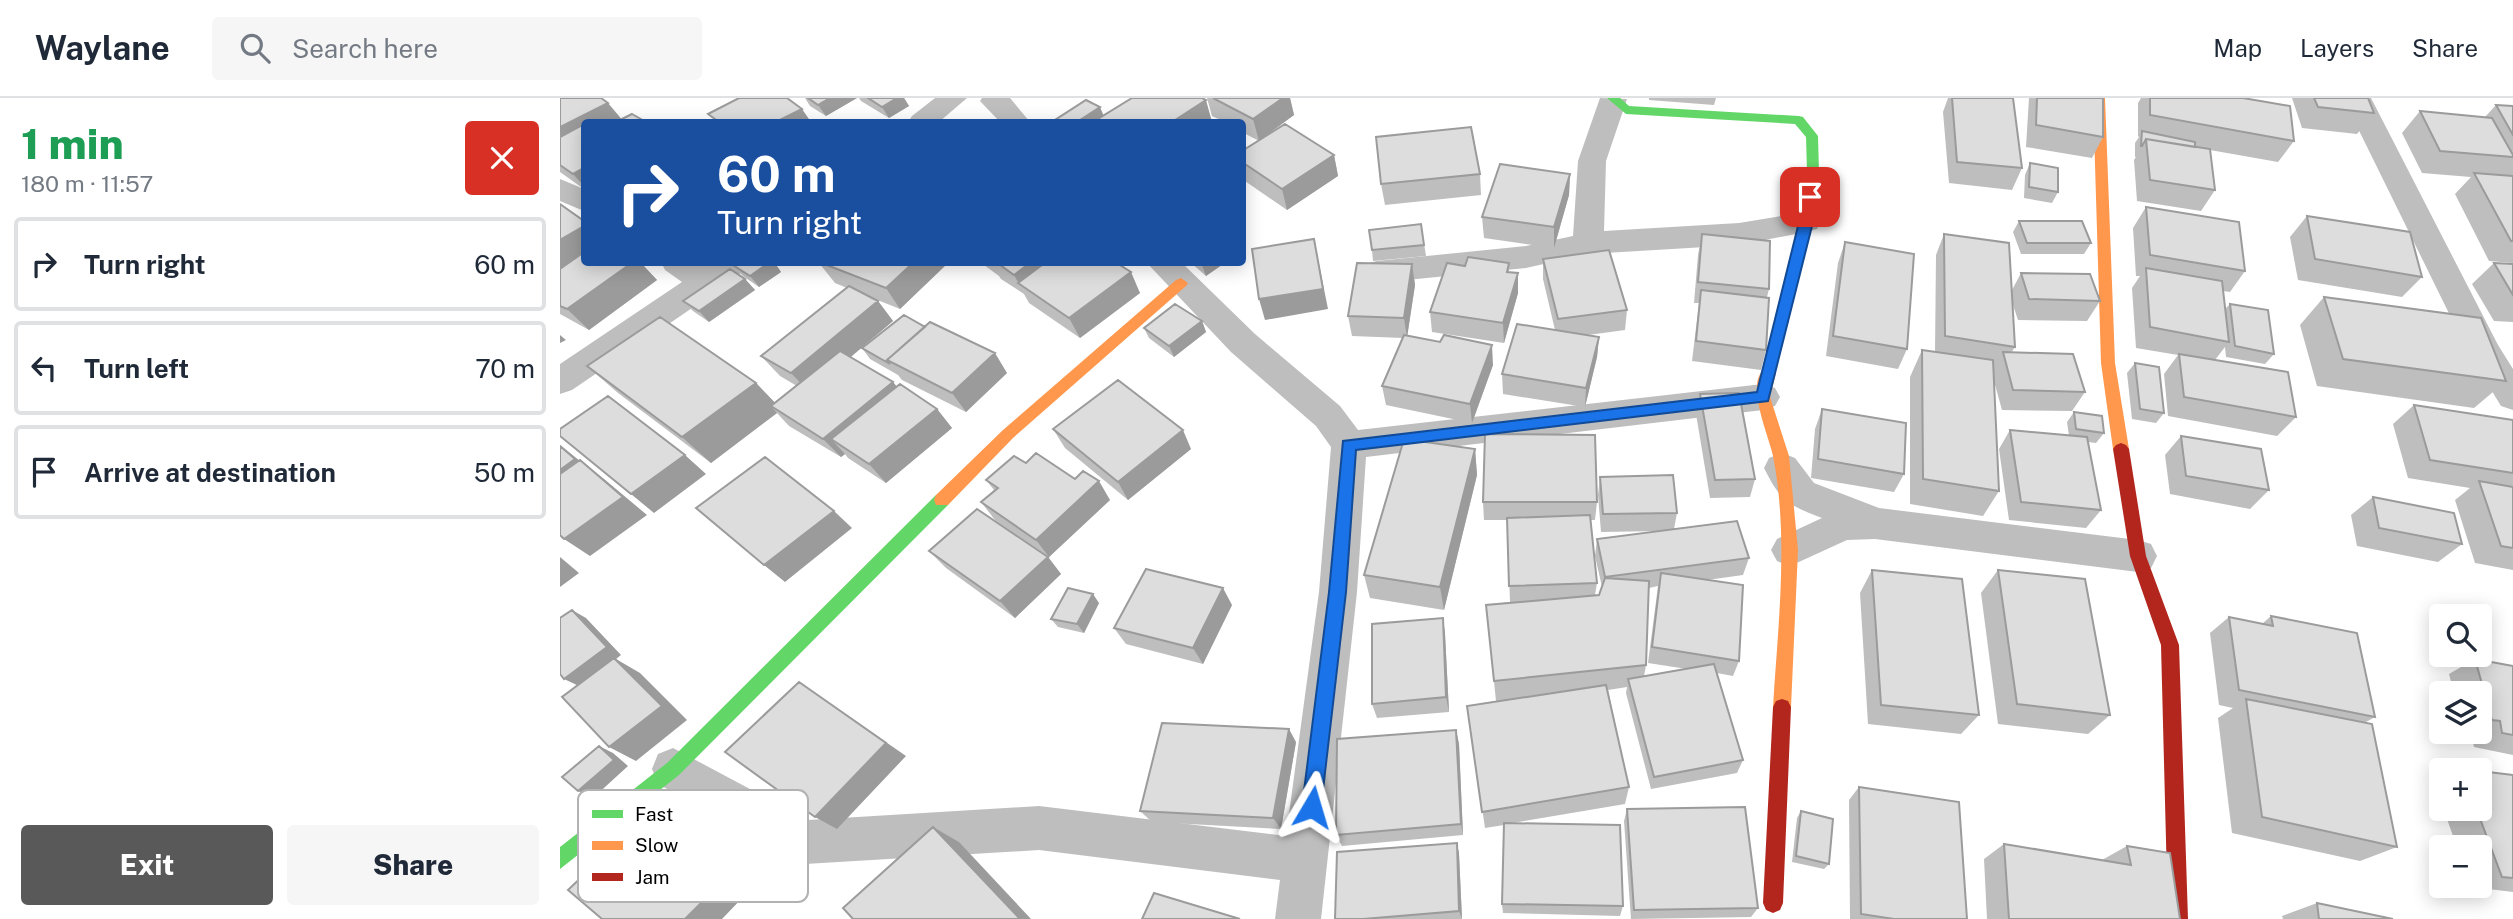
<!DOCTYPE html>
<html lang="en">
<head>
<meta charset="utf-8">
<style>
  body { margin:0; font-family:"Public Sans",sans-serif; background:#f6f6f7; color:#1f2937; height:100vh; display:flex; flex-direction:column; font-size:26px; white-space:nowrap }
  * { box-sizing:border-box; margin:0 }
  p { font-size:23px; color:#747a83 }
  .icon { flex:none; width:38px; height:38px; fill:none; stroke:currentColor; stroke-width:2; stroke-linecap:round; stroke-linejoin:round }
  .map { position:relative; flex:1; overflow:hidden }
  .drawer { display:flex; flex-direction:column; background:#fff; width:560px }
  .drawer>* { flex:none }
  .hud { position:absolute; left:21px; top:21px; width:665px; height:147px; border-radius:7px; box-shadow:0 4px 18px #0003; background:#1a4fa0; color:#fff; overflow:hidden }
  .controls { position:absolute; left:1869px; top:506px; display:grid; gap:14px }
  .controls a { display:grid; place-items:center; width:63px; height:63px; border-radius:7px; background:#fff; box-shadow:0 4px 18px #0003; font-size:35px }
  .pin { position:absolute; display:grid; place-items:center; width:60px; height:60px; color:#fff; margin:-30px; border-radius:14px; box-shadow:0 4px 10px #0006 }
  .me { position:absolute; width:77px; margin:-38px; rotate:7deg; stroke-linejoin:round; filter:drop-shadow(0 0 5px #0008) }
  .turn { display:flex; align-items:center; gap:24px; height:147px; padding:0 21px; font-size:32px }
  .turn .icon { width:91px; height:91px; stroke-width:2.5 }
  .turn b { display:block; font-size:49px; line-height:60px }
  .round { display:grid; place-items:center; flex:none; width:74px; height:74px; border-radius:7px; background:#f6f6f7 }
  .head { display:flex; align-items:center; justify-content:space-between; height:119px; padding:0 21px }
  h1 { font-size:42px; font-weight:800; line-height:52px; color:#1e9e55 }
  .action { display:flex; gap:14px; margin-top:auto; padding:14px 21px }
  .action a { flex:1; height:80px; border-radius:7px; background:#595959; color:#fff; font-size:28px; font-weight:800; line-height:80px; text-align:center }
  .action a+a { background:#f6f6f7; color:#1f2937 }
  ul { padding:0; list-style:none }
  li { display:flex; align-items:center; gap:21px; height:94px; margin:0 14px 10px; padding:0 7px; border:4px solid #e0e1e3; border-radius:7px }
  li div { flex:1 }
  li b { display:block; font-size:26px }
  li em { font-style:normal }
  header { display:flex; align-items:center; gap:42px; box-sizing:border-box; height:98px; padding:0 35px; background:#fff; border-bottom:2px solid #e0e1e3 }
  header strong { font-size:33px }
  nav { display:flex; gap:38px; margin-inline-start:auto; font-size:24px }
  .search { width:490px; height:63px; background:#f6f6f7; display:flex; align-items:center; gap:18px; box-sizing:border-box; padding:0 24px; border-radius:7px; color:#747a83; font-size:26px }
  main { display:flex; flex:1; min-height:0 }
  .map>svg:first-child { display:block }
</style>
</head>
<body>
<header>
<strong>Waylane</strong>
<div class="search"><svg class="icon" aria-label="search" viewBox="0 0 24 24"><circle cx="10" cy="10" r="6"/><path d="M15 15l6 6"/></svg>Search here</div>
<nav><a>Map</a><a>Layers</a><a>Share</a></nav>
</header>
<main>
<section class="drawer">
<div class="head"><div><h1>1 min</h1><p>180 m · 11:57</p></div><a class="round" style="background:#d93025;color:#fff"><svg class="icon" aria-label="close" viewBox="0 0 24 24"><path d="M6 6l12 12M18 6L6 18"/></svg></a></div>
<ul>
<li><svg class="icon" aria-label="right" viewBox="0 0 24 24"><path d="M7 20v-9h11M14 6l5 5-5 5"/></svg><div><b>Turn right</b></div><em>60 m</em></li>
<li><svg class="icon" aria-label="left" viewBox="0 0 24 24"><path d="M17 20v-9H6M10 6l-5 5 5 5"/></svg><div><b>Turn left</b></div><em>70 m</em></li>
<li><svg class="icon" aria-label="arrive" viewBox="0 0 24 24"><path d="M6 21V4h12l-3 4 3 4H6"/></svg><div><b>Arrive at destination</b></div><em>50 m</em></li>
</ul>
<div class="action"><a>Exit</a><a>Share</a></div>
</section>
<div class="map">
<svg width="1953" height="821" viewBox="0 0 1953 821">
  <rect width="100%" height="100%" fill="#fff"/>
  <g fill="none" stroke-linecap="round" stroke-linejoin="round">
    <path fill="#bebebe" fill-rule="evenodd" d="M375,0h32l-28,24h-31l4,-6z
      M422,0h28l20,24h-30l-20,-21z
      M1040,0l27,1 -21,62 -2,70 135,-8 67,-11 11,3 4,7 -4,7 -11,3 -67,13 -151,9 -62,14 -149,15 -11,-3 -5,-8 5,-8 11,-3 149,-15 47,-10 5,-75z
      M1783,0h28l127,247 15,24v41l-12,-4 -33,-54z
      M0,81l24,10v22l-24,-10z
      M101,164h38l6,4 6,-4h38l-4,8 -28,21 -145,99 -12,4v-30l122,-82 -17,-12z
      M586,164h35l74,72 85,72 18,24 405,-46 12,4 5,9 -5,9 -12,4 -397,47 -9,135 -36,327h-46l5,-39 -241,-30 -234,14 -147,-80 -6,-15 6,-15 15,-6 135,72 231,-14 247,30 33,-244 12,-145 -15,-21 -85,-74z
      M1222,355l13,5 19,25 65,25 259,32 13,4 6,12 -6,12 -13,4 -263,-33 -28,1 -57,26 -13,-5 -6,-11 6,-11 45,-21c-34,-13 -41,-16 -58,-50l5,-10z"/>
    <path fill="#63d668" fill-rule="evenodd" d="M1047,0h13l9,8 170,10 4,1 15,19 1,36 -7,50 -38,155h-10l-2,-4 38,-151 7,-50 -1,-35 -11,-13 -169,-10z
      M382,395l6,2 2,5 -2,5 -269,270 -119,94v-22l107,-84 269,-268z"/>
    <path fill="#ff974d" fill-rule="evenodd" d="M1533,0h12l10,265 14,86 -3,4h-10l-3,-4 -12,-86z
      M621,180l7,5 -2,3 -173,152 -65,67h-12l-2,-5 2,-5 67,-65 173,-150z
      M1209,269l7,6 -6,24 19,59 9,94 -7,157 -3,6 -6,2 -6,-2 -3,-6c5,-82 16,-170 0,-251 -3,-18 -32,-80 -4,-89z"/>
    <path fill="#b3261e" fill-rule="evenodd" d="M1561,345l5,2 3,4 17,107 33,89 9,274h-20l-7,-274 -31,-89 -17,-107 3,-4z
      M1222,601l6,2 3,6 -8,196 -3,7 -7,3 -7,-3 -3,-7 10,-196 3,-6z"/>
  </g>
  <path fill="#bebebe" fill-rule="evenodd" d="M0,0l62,21 24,3h-62v67l-24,-17z
    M245,0h52l-31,18 -16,-10z
    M299,0h45l5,8 -20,12 -28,-17z
    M647,0h83l4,17 -35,25 75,15 4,21 -51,34 -45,-31v-28l17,-10 -17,-9v-10h-17l-13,-6z
    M1089,0h67l-2,7 -65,-5z
    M1388,0h65l9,70 -10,22 -63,-7 -6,-71z
    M1469,0h74v39l-11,21 -66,-11z
    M1581,0h102l51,43 -16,21 -68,-12 5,40 -14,21 -64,-10 -3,-41 2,-3h-1v-14l4,-6 -1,-1v-33z
    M1732,0h76l6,15 -17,21 -55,-6z
    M1936,7l17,1v157l-24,-2 -34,-67 16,-17 -49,-4 -20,-40 18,-22 65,6z
    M1470,65l28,29 -6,11 -28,-5 1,-23z
    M920,76l1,21 -96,10 -4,-21z
    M1010,76l-1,21 -15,53 -70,-10 -2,-21z
    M0,106l24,58h56l17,18 -68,50 -29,-16z
    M1586,109l99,64 -15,21 -7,-1 2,18 5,-5 44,50 -9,10 -39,-7 -1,-10 -10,13 81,57 -19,19 -109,-20 -4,-42 14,-19 -42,-7 -4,-60 8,-12h-4l-3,-48z
    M1747,118l115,61 -20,20 -104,-17 -8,-43z
    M1459,123l72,22 -7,11h-63l-8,-22z
    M861,126l5,32 -53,5 -1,-11z
    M1142,136l67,55 -2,8 -1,53 -5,20 -69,-9 7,-58h-5l4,-48z
    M1384,136l68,56 9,-17 79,28 -13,20 -69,-1 -6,-18 3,45 -4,6 74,39 -13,19 -70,-1 -8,-29 5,110 -16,25 -73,-12v-127l12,-27 13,2 1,-97z
    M1285,144l62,107 -9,20 -72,-13 12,-93z
    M983,161l84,51 -2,20 -37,5 11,2 -2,20 -12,50 -82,-13 -1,-20 53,-44 -12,-51z
    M177,164h37l7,10 -22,15 -16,-11 -10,-11z
    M389,164l-49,47 -30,-12 8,4 15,20 -42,36 42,25 4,5 40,22 15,19 -66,55 -38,-25 -3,-4 -4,3 -52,-31 -12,-13 -66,50 -93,-70 -31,-27 169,17 19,20 22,-17 -17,-10 -19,-20 86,-68 -12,-5 -16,-20z
    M420,164h135l25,31 -60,45 -51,-35 -5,-9 -23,-15 -2,-3z
    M630,164h36l-20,14z
    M949,165v9l9,1v20l-14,50 -72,-11 -2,-20 35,-46z
    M1934,165l19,1v58l-19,-1 -22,-37z
    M852,166l3,21 -8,51 86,29 -21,58 -86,-18 -4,-19 21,-48 -51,-2 -4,-20z
    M185,181l10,11 -46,32 -16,-11 -10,-10z
    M1764,199l182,84 -32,27 -157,-22 -17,-61z
    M642,223l4,11 -32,25 -25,-19 -5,-10z
    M302,250l145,25 -41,39 -64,-32 -4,-5 -28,-16z
    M1575,265l29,50 -8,10 -24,-4 -5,-46z
    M1140,296l55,85 -5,18 -40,1 -14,-84z
    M1854,307l99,15v150l-38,-7 -20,-63 15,-12 -62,-10 -15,-54z
    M1262,311l82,65 -10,18 -83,-14 4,-49z
    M1514,314l30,21 -8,10 -8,-1 13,68 -15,18 -77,-8 -10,-71 11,-19 59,6 -2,-14z
    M493,331l138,20 -63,51 -63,-52z
    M1621,338l88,54 -19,19 -80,-15 -5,-39z
    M915,351l2,26 -33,135 -74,-12 -6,-23z
    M466,365l49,16 35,21 -61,57 -54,-37 -14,-18 13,-12 -8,-10z
    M1040,379l77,36 -3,16 75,29 -6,17 -36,5 32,81 -6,15 -16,-3 26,87 -6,13 -86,16 -25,-96 1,-6 -19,3 21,97 -4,17 -113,19 111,83 -3,10 -117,-3 -1,-9 2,-79 -19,3 -18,-122 29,-5 -10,-96 24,-3 -3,-82h-23l-1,-18h114l-2,18h-4l6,63 -2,12h4l3,-8 -7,-31 2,-17 63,-8 -59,1 -3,-37zM1098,488l-10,77 39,6 -43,7 2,-11 3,-77z
    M1813,399l89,47 -24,18 -81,-16 -6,-31z
    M369,453l119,6 13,17 -46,44 -69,-50z
    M1312,472l107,145 -18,19 -93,-10 -8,-131z
    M1438,472l112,145 -22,19 -90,-10 -17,-131z
    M539,505l-15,30 -26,-6 -7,-8z
    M672,507l-29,59 -77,-20 -12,-16z
    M1711,518l104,101 -9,5 31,125 -37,14 -128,-28 -14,-115 15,-10 -14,-3 -9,-72 19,-16 33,7z
    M883,520l2,16 4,78 -72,6 -5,-14z
    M1915,561l38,7v89l-39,-8 -3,-12 -7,-1 -1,-2h17v-39h-26l-5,-19z
    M896,632l3,14 4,91 -121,11 -6,-11z
    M736,644l-15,87 -129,-7 -12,-11z
    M1953,677v117l-41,-5 -1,-1h9v-39h-23l-14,-39h37z
    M1881,681v24l-7,-21z
    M1299,689l108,132h-117l-1,-119z
    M1067,711l131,99 -7,9 -120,2 -7,-98z
    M1241,713l28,53 -5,5 -32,-7 5,-44z
    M897,745l2,11 3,65h-127z
    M1444,746l98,16 25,-14 53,73h-193l-3,-60z
    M1757,805l76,16h-110l-1,-3z"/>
  <path fill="#9b9b9b" d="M270,0h27l-31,18 -8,-11z
    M337,0h7l5,8 -20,12 -7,-11z
    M723,0h7l4,17 -35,26 -6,-22z
    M646,2l6,22h-40z
    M48,5l16,19h-40v24l-24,10v-29z
    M540,9l5,12 -6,3h-22z
    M242,11l9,13h-35z
    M774,57l4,21 -51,34 -5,-21z
    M24,70v18l-11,-12z
    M1010,76l-1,21 -15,53v-21z
    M24,128v33l-24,15v-34z
    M754,141l14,70 -63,11 -6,-21z
    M73,164h7l17,18 -68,50 -22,-21z
    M210,164h4l7,10 -22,15 -9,-11z
    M354,164h35l-49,47 -14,-21z
    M471,164h40l-52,22 -5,-9z
    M645,164h21l-20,14 -4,-11z
    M852,166l3,21 -8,53 -3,-20z
    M571,174l9,21 -60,45 -11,-20z
    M958,175v20l-14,50 -1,-20z
    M185,181l10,11 -46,32 -10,-11z
    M318,203l15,20 -84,71 -18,-19z
    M642,223l4,11 -32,25 -5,-11z
    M0,237l6,5 -6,3z
    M1039,239l-2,20 -12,50 1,-19z
    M932,247l1,20 -21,58 -2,-19z
    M435,255l12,20 -41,39 -14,-19z
    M333,284l15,19 -77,38 14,15 -4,3 -18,-18z
    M196,285l26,27 -11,-4 6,7 -66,50 -29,-26z
    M377,311l15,19 -66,55 -17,-19z
    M623,332l8,19 -63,51 -10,-18z
    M0,347l40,32 -40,29z
    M915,351l2,26 -33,135 -4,-23z
    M125,357l21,19 -52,39 -23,-19z
    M20,362l24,19 43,36 -57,41 -26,-17z
    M539,383l11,19 -61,57 -13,-17z
    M274,413l18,17 -67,54 -21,-17z
    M0,459l19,16 -19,14z
    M488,459l13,17 -46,44 -15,-17z
    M663,490l9,17 -29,59 -10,-16z
    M533,496l6,9 -15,30 -7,-9z
    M12,512l14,8 35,37 -5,4 24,14 47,47 -51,41 -27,-14 -30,-61 -15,-7z
    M883,520l2,16 4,78 -3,-15z
    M239,584l107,74 -69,73 -22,-12z
    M729,631l7,13 -15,87 -8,-11z
    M896,632l3,14 4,91 -2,-11z
    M39,648l14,7 15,13 -35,32 -15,-7z
    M106,699l27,12 76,61 -47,49h-37z
    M373,729l26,15 72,77h-11z
    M897,745l2,11 3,65 -3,-8z"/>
  <path fill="#ddd" stroke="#9b9b9b" stroke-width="2" d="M0,0h41l7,5 -48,24z
    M179,0h48l15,11 -26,13h-57l-11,-8z
    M248,0h22l-12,7z
    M308,0h29l-15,9z
    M572,0h70l4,2 -34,22h-79z
    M653,0h70l-30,21z
    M1392,0h61l9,70 -65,-6z
    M1477,0h66v39l-67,-12z
    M1590,0h93l47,8 4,35 -144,-26z
    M1754,0h54l6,15 -56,-6z
    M526,2l14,7 -23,15h-18l-4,-2z
    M1936,7l17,1v29z
    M1860,13l72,7 21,37v2l-73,-6z
    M72,16l14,8h-30z
    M24,26v44l-11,6 -13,-9v-28z
    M725,26l49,31 -52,34 -40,-27v-11z
    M911,29l9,47 -99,10 -5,-47z
    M1582,33l53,11v5l-49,-8 -4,7h-1z
    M1586,41l64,10 5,41 -65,-10z
    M1470,65l28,5v24l-29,-5z
    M940,66l70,10 -16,53 -72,-10z
    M1914,75l39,3v65h-2z
    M0,106l24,17v5l-24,14z
    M1586,109l93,15 6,49 -95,-16z
    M1747,118l103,16 12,45 -107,-18z
    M1459,123h63l9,22h-64z
    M861,126l3,21 -52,5 -3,-20z
    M1142,136l68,7 -1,48 -71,-7z
    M1384,136l65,9 6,104 -70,-11z
    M754,141l9,50 -64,10 -7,-50z
    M1285,144l69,12 -7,95 -74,-13z
    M1049,152l18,60 -69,9 -15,-60z
    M24,154v10h49l-66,47 -7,-3v-37z
    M908,159l41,6 -2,9 11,1 -15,50 -73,-11 17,-49 18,3z
    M177,164h33l-20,14 -17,-11z
    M259,164h95l-28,26z
    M436,164h35l-17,13z
    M486,164h69l16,10 -62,46 -51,-35z
    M797,165l55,1 -8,54 -56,-2z
    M1934,165l19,1v31z
    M1586,170l76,13 7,61 -79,-15z
    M170,171l15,10 -46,32 -16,-10z
    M1461,175l69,1 10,27 -71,-2z
    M289,188l29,15 -87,72 -30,-17z
    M1141,192l68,8 -3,52 -70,-9z
    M1764,199l157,21 25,63 -163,-22z
    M615,206l27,17 -33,25 -25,-18z
    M1670,206l38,6 6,44 -39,-8z
    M344,217l21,12 -38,33 3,4 -28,-16z
    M100,219l96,66 -74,54 -95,-71z
    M370,224l65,31 -43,40 -65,-33z
    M957,226l82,13 -13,51 -84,-14z
    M844,237l36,7 4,-7 48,10 -22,59 -88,-18z
    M1362,252l71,10 6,131 -76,-12z
    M280,253l53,31 -70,57 -52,-33z
    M1443,254l70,2 12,38 -72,-2z
    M1619,256l109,18 8,45 -112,-20z
    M1575,265l24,4 5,46 -24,-4z
    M558,282l65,50 -65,52 -65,-53z
    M340,286l37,25 -68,55 -38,-25z
    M1179,295l16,86 -40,1 -15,-86z
    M48,298l77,59 -54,39 -71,-58v-7z
    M1854,307l99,15v53l-83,-13z
    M1262,311l84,14 -2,51 -86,-15z
    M1514,314l28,4 2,17 -28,-4z
    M1450,332l77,7 14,73 -80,-8z
    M925,336l110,1 2,67h-114z
    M1621,338l80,13 8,41 -83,-14z
    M844,341l71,10 -35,138 -76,-12z
    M0,348l15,13 -15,11z
    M476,355l39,26 8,-8 16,10 -63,59 -55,-38 17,-14 -12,-8 28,-24 12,7z
    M205,359l69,54 -70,54 -68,-57z
    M20,362l43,37 -59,42 -4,-4v-61z
    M1113,377l4,38 -74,1 -3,-37z
    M1919,383l34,6v61l-12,-2z
    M1813,399l81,16 8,31 -83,-16z
    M417,411l71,48 -48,44 -71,-50z
    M1030,417l7,68 -88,3 -2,-68z
    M1177,423l12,37 -144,19 -8,-38z
    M586,471l77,19 -30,60 -79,-20z
    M1312,472l90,9 17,136 -98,-10z
    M1438,472l87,9 25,136 -93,-11z
    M1101,475l82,12 -4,76 -87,-14z
    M1045,480l44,3 -3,84 -152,16 -8,-76 113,-10z
    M508,490l25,6 -16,30 -26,-5z
    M12,512l35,37 -43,32 -4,-5v-56z
    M1711,518l86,17 18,84 -136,-27 -10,-73 44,9z
    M883,520l3,79 -74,7v-80z
    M54,560l48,48 -53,41 -47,-50z
    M1915,561l38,7v69l-11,-2 -2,-12 -8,-1z
    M1154,566l29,96 -89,17 -26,-98z
    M239,584l87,61 -71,74 -90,-65z
    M1046,587l23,102 -147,25 -15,-106z
    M1686,601l126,25 25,123 -135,-30z
    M602,625l127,6 -16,89 -133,-7z
    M896,632l5,94 -125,11 1,-96z
    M39,648l15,14 -36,31 -16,-14z
    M1920,673l33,4v103l-11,-1 -26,-69h4z
    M1299,689l100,15 8,117h-73l-33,-5z
    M106,699l78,63 -59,59h-83l-34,-29z
    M1185,709l13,101 -124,2 -7,-101z
    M1241,713l32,8 -4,45 -33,-8z
    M944,725l116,2 3,81 -121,-2z
    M373,729l87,92h-167l-10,-11z
    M897,745l2,68 -96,8h-28l2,-67z
    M1444,746l127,21 -4,-19 43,7 10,66h-171z
    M594,795l86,26h-98z
    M1757,805l76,16h-74z"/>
  <path fill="#1a73e8" stroke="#114b97" stroke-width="2" d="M1250,95l6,4 -3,25 -45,179 -412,49 -10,142 -25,215 -3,7 -6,3 -7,-3 -3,-7 27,-215 14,-151 414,-49 42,-170 4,-25z"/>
  <rect x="18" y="692" width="230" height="112" rx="10" fill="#fff" stroke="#b2b2b2" stroke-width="2"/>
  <rect x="32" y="712" width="31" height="8" fill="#63d668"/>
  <rect x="32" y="743" width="31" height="9" fill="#ff974d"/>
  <rect x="32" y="775" width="31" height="8" fill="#b3261e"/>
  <g font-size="19" fill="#000">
    <text x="75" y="723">Fast</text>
    <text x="75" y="754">Slow</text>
    <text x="75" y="786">Jam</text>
  </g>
</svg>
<div class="controls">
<a><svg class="icon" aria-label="search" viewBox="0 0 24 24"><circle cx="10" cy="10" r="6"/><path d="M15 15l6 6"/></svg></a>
<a><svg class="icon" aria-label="layers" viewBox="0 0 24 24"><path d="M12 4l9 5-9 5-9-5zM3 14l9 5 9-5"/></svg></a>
<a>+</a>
<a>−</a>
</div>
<div class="pin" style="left:1250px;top:99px;background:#d93025"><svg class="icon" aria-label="arrive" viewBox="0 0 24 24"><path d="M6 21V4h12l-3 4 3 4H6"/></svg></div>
<svg class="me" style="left:752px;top:709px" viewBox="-20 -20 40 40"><path d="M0-17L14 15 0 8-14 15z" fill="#1a73e8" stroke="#fff" stroke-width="4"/></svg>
<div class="hud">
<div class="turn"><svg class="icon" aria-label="right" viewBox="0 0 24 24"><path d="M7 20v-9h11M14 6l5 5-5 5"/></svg><div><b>60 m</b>Turn right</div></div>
</div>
</div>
</main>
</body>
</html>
